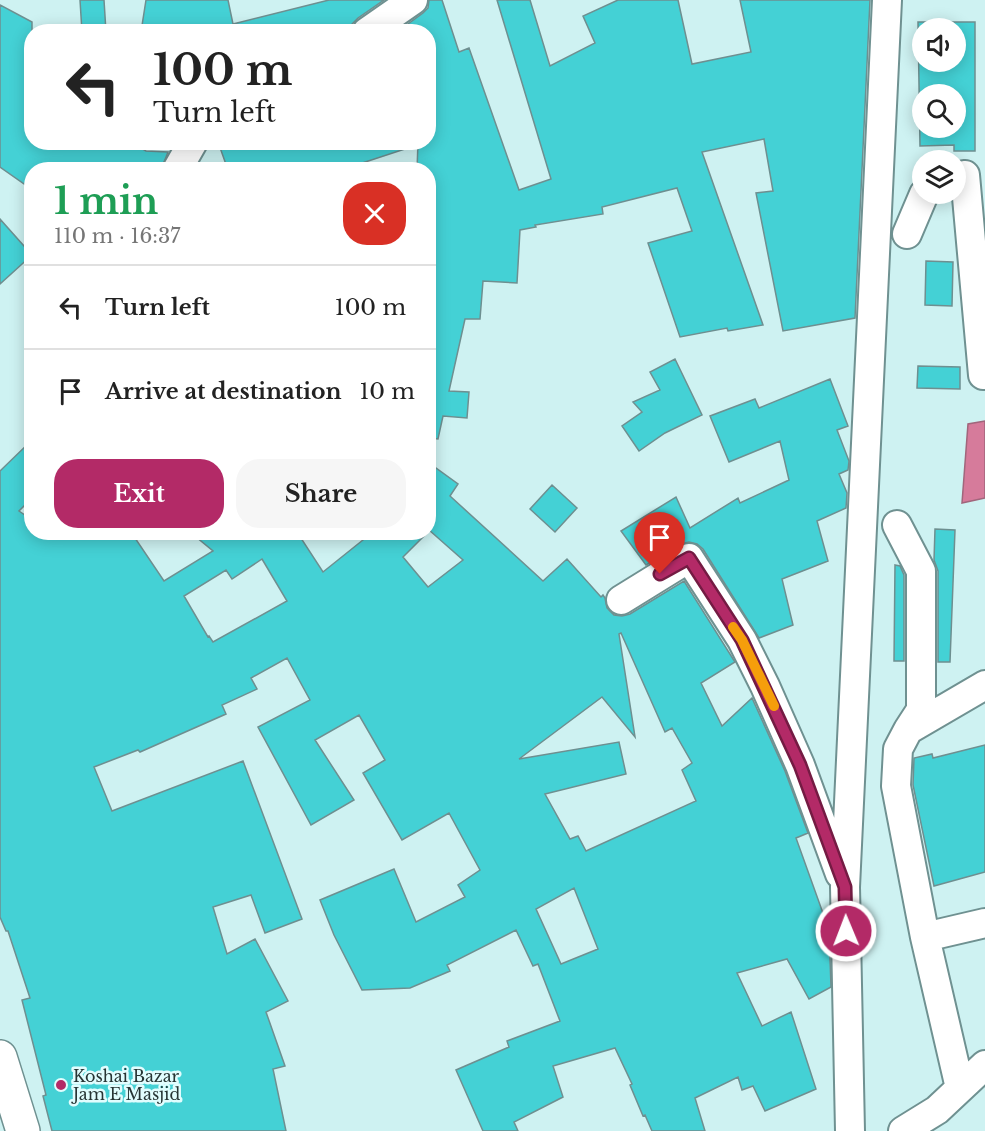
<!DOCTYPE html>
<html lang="en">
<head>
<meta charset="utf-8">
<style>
  body { margin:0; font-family:"Libre Baskerville",serif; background:#f6f6f6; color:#222; height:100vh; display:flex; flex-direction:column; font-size:22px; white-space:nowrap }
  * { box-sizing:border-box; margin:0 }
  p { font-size:20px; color:#767676 }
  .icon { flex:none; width:33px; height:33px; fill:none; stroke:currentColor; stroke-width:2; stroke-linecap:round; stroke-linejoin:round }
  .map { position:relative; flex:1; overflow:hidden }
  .details { position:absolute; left:24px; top:162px; width:412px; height:378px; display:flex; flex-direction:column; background:#fff; border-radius:24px; box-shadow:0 3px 15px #0003 }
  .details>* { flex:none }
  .banner { position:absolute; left:24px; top:24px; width:412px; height:126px; border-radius:24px; box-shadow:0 3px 15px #0003; background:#fff; color:#222; overflow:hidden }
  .controls { position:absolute; left:912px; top:18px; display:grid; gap:12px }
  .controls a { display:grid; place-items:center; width:54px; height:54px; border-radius:50%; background:#fff; box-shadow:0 3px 15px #0003; font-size:30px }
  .pin { position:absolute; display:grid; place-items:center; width:51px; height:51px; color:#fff; margin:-62px -26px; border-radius:50% 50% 50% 0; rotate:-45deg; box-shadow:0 0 6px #0007 }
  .pin .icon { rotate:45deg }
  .me { position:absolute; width:66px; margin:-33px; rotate:359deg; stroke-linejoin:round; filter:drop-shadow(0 0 4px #0008) }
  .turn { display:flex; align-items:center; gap:21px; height:126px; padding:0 30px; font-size:27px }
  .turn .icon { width:78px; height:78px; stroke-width:2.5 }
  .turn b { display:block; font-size:42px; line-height:51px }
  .round { display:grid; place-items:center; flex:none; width:63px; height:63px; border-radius:24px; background:#f6f6f6 }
  .head { display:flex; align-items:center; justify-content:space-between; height:102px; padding:0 30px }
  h1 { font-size:36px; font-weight:700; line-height:45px; color:#1e9e55 }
  .primary-button { display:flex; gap:12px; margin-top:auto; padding:12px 30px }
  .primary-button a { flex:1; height:69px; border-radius:24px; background:#b32a67; color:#fff; font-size:24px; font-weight:700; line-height:69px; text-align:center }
  .primary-button a+a { background:#f6f6f6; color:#222 }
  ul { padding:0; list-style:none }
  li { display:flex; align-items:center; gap:18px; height:84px; padding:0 30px; border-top:2px solid #e0e0e0 }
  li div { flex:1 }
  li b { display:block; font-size:22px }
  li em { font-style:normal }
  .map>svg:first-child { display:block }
</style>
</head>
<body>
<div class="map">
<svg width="985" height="1131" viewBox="0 0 985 1131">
  <rect width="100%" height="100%" fill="#cef2f2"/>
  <path fill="#d67b9b" stroke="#a1667c" stroke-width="1.5" d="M985,421v77l-23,5 6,-79z"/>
  <path fill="#44d1d5" stroke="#6e8f90" stroke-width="1.5" fill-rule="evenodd" d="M80,0h24l2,32h-24z
    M146,0h82l5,24 96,-24h55l-26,18 -6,6 -1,8h-210z
    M429,0h13l17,52 10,-4 50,142 32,-11 -54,-179h33l20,66 45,-23 -12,-27 35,-16h60l14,64 59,-12 -11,-52h130l-15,318 -72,13 -27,-138 17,-2 -9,-52 -62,13 61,173 -35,6 -1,-3 -47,9 -32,-94 44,-12 -15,-43 -75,19 1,7 -68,11 1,2 -16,3 -3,53 -34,-2 -3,38h-15l-16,72 20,1 -2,26 -24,-2 -5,23 -9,-1v-268h-12l1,-28h11v-110h-32l26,-19 5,-5z
    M0,5l32,17v120h80l1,7h7l1,-7h10l15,9 22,1 -7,18h-129v10l-5,6 -27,-19z
    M918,22h57v129h-21v-6l-34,1zM922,28h34v34h-34zM922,94h34v34h-34z
    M218,142h192l1,5 -70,23h-113z
    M0,219l32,36 -32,29z
    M926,261l27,1 -1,44 -27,-1z
    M675,359l27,56 -37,18 -26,18 -17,-25 20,-14 -9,-10 27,-12 -10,-18z
    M918,366l42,1v22l-43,-1z
    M830,379l18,47 -11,4 12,31 -1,9 -9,4 8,19 -1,15 -29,13 11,40 -46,18 11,46 -34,13 -56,-89 -6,-5 -8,-2 -8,2 -35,21 -25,-34 55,-34 14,31 48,-30 2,5 49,-23 -9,-39 -51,21 -19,-46 45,-17 4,9z
    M32,440v58l-13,13 13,9v12h99l33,49 49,-30 -23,-19h107l26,40 50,-40h55l-25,25 25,30 35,-27 -34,-30v-67l29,21 -8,12 93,85 24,-22 34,38 2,-2 2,3 2,10 7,7 8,1 8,-2 54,-33 51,81 -34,21 21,43 30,-28 33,73 23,62 -12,5 33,92 2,57 -22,12 -22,-40 -50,14 25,53 29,-14 25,77 -51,22 -12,-25 -11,4 -4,-13 -43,21 10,33h-53l-7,-16 -2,1 -13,-31 2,-1 -17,-36 -62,18 10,31 -49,25 4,9h-35l-27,-61 53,-23 -2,-6 53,-20 -22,-57 -5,2 -17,-36 -69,35 3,6 -40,17 -48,2 -28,-55 -14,-35 74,-31 22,53 49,-25 -7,-12 22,-15 -31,-57 -47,27 -39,-67 22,-13 -26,-45 -44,25 39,60 -43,25 -53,-98 52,-27 -23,-42 -36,20 6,11 -35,16 4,9 -86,38 -2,-2 -44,17 18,44 131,-50 59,158 -37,14 -14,-38 -38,12 14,47 28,-15 33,62 -22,11 19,54 -12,3 13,62h-234l-9,-35 3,-1 -24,-95 8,-2 -22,-67h-2l-6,-14v-446zM262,559l25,42 -74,41 -4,-6 -1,1 -24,-41 42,-26 6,9zM621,633l44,99 7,-4 20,35 -10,7 14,31 -110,50 -8,-15 -8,3 -25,-45 81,-20 -7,-32 -100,17 83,-62 33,40 -16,-103zM574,888l24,61 -37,15 -25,-55z
    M552,485l25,23 -22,24 -25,-23z
    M935,529l20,1 -5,132h-12v-91l-4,-11z
    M895,565l5,1 4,9v86h-10z
    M985,745v127l-51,14 -21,-101 1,-27 18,-4 1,4z"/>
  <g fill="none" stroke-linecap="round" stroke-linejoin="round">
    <defs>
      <path id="street" d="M367,32l46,-32
        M177,170l16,-28
        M965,175l18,200h2
        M907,234l17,-40
        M897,525l24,46v139l-13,20
        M621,600l68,-42 53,82 23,46 35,79 40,109
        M925,937l60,-14
        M960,1088l-35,-151 -29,-151 2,-37 10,-19 77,-45
        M850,1131l-5,-244 42,-887
        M903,1131l34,-21 48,-45"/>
      <path id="secondary" d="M0,1057l23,74"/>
    </defs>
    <use href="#street" stroke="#6f9191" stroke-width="32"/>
    <use href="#secondary" stroke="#6f9191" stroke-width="36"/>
    <use href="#street" stroke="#fff" stroke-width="28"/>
    <use href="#secondary" stroke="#fff" stroke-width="33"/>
  </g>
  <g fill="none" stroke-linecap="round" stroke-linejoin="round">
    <defs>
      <path id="route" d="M660,574l29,-16 53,82 58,125 45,122 1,44"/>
    </defs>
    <use href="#route" stroke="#741b43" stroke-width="15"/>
    <use href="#route" stroke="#b32a67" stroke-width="10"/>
    <path stroke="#f59e0b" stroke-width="10" d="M733,627l9,13 32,66"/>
  </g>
  <circle fill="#b32a67" stroke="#e1fdfe" stroke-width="2" cx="61" cy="1085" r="6"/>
  <g text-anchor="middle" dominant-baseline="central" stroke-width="5" stroke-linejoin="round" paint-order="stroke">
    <g font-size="16" fill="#263434" stroke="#e1fdfe" text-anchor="start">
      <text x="73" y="1076">Koshai Bazar<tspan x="73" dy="18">Jam E Masjid</tspan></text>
    </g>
  </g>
</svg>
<div class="controls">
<a><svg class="icon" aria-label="sound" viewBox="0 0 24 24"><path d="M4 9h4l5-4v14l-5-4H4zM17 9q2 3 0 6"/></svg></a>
<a><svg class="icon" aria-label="search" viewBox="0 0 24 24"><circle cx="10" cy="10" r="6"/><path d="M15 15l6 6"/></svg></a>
<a><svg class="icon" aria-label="layers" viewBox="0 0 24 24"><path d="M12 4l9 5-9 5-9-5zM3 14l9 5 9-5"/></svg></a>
</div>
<div class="pin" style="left:660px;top:574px;background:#d93025"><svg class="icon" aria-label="arrive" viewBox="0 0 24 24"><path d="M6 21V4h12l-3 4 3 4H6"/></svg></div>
<svg class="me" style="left:846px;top:931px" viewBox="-20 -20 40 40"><circle r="17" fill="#b32a67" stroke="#fff" stroke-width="3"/><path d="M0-11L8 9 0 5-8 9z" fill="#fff"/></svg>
<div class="banner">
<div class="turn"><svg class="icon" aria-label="left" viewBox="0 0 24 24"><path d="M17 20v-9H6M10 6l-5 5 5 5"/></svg><div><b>100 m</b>Turn left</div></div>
</div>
<section class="details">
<div class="head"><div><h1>1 min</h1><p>110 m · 16:37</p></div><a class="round" style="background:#d93025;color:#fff"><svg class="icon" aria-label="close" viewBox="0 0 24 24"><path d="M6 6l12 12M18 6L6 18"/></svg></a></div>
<ul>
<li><svg class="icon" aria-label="left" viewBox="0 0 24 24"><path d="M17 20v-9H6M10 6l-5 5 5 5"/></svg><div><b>Turn left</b></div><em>100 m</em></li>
<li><svg class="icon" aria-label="arrive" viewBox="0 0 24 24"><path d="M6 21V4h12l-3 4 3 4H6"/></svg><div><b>Arrive at destination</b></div><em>10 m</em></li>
</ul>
<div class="primary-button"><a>Exit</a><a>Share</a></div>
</section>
</div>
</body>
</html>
